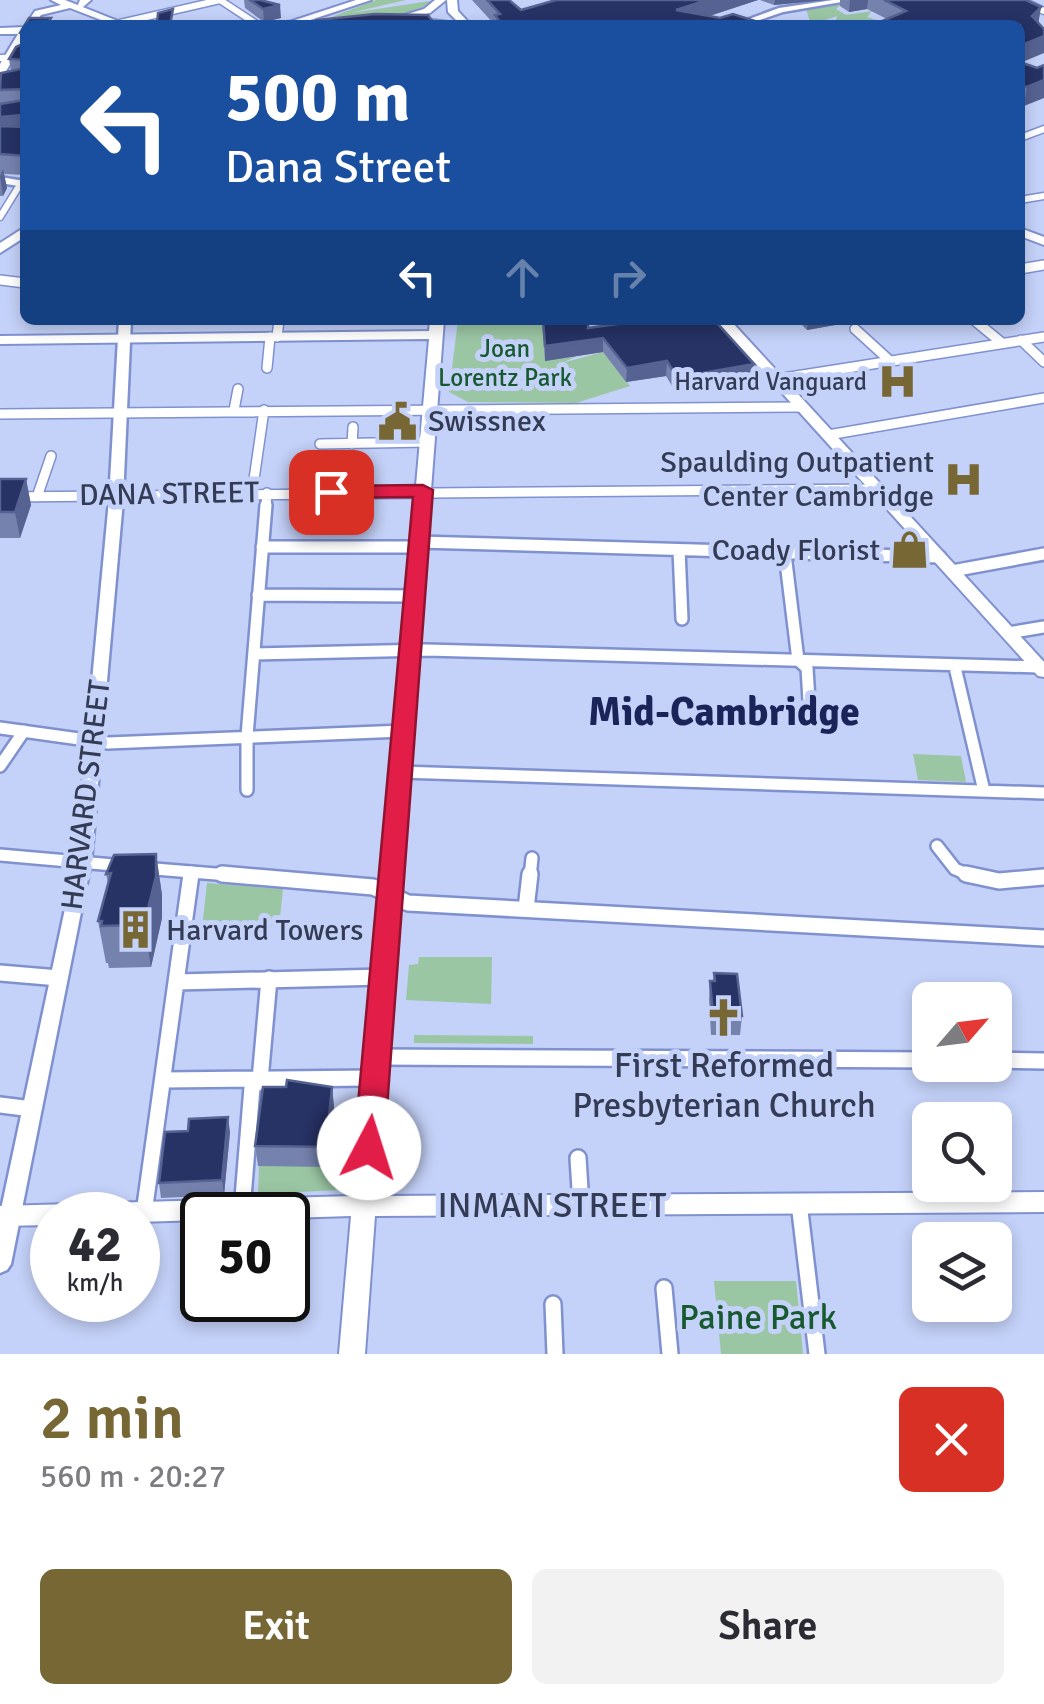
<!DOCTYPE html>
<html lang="en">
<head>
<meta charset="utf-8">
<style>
  body { margin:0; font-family:Signika,sans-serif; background:#f2f2f3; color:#2b2b33; height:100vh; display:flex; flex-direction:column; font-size:38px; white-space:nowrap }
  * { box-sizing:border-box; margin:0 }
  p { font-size:32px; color:#7c7c81 }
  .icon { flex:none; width:55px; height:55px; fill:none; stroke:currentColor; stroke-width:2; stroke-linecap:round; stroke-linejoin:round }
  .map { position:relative; height:1354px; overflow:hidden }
  .sheet { display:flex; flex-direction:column; background:#fff; flex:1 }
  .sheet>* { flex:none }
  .banner { position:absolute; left:20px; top:20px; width:1005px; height:305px; border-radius:15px; box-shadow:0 5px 15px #0003; background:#1a4fa0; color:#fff; overflow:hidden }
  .needle { width:65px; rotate:62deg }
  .controls { position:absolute; left:912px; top:982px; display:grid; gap:20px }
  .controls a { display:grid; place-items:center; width:100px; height:100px; border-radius:15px; background:#fff; box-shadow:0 5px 15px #0003; font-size:50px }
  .speed { position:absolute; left:30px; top:1192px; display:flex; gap:20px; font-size:50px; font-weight:700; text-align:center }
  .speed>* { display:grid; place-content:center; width:130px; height:130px; border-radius:50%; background:#fff; box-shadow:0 5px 15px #0003; line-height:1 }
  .speed small { font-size:25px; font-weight:400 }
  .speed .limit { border:5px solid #111; border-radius:15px; background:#fff; color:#111 }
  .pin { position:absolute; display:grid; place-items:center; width:85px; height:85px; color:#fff; margin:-42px; border-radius:20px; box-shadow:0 5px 15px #0006 }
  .me { position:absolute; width:110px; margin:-55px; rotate:5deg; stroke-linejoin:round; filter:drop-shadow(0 0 8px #0008) }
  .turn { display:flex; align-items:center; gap:35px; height:210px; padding:0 40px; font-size:45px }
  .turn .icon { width:130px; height:130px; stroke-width:2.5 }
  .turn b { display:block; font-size:70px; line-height:85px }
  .lanes { display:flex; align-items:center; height:95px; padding:0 40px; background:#0003; justify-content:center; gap:50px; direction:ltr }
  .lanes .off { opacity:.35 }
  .round { display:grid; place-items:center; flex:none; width:105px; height:105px; border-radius:15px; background:#f2f2f3 }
  .head { display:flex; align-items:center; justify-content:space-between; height:170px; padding:0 40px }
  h1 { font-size:60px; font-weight:600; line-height:75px; color:#776735 }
  .cta { display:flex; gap:20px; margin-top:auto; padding:20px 40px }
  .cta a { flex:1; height:115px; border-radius:15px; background:#776735; color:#fff; font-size:40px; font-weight:600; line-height:115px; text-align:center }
  .cta a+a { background:#f2f2f3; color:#2b2b33 }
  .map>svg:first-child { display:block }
</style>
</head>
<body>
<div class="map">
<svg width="1044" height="1354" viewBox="0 0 1044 1354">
  <rect width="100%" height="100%" fill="#c4d1f8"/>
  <path fill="#9bc6a4" d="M376,0h30l-56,13 87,-13 -32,16 -76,2z
    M843,3l-7,6 10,6 26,-4 -5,6 25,8 -56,-3 1,-6 -26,9 -5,-16z
    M458,320h96l-9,40 32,-4 -15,7 41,-11 27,34 -54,17 -108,-1 -19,-10z
    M913,754l48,2 5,26 -48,-2z
    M207,883l76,6 -4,37 -77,2z
    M419,957h73l-1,47 -85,-4 3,-35 9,-1z
    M414,1035l119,1v8l-119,-1z
    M259,1166h84l-3,24 -82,4z
    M714,1281h82l7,73h-82z"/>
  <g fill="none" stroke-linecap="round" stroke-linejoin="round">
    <defs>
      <path id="minor-far3" d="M220,0l38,25
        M1021,0l23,11
        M120,23l100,-23
        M0,58l25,-1
        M1020,138l24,-9
        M1020,200l24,-4
        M0,217l21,-34"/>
      <path id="minor-far2" d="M1020,269l24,-4
        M0,280l25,3
        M974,320l28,23
        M855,329l34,31
        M277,337l2,-17
        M1021,340l23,22
        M267,368l3,-31
        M777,379l267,-42
        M234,410l4,-21
        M0,414l803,-7
        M828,435l216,-37
        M320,444l107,-2
        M352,444l1,-17
        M252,493l12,-83
        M0,497l878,-8
        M37,497l14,-41
        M266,507l1,-14"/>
      <path id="minor-far1" d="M419,542l521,15
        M262,547h156
        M679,550l3,69
        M785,554l13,106 9,8 3,49
        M952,571l92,-17
        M258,595l156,1
        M1008,633l36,-6
        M254,654l172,-4 613,17
        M955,667l29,124
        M0,728l108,15 295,-12
        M0,766l24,-35
        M400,772l644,21
        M247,790v-54l19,-231
        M937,846l18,23 19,8
        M0,855l125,11
        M143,868l109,9
        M190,872l2,5
        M530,877l2,-19"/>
      <path id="minor" d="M222,874l151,13 35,16 636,35
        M966,874l33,7 45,-4
        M526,909l4,-35
        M0,973l59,5
        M177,982l206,-5
        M376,1057l554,3
        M995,1060l49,1
        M164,1080l210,-2
        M0,1105l32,4
        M578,1158l3,47
        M799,1203l18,151
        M242,1210l10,-123 8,-7 9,-101
        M144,1213l47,-339
        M664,1288l6,66
        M553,1304l2,50"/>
      <path id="tertiary" d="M833,0h20l-70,12 -38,13h-12l46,-17z
        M0,177l25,4v6l-25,-4z
        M119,320h12l-8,180 -32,362 -80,402 -4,6 -7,3v-59l75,-352 34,-362z"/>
      <path id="secondary" d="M80,0h11l-8,7h-6z
        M447,0h10l1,11 13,14h-10l-13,-13z
        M408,17l40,5 5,3 -48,-3 -2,-2z
        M1020,228l24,9v8l-24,-9z
        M430,320h14l-67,876 667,-4v20l-669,4 -10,138h-26l12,-138 -63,2v-3h-86v5l-64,2v-7h-86v10l-52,1v-20l353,-10 76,-857 -429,5v-8l429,-5z
        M716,320h14l314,342v15l-6,-1z"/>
      <path id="primary" d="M51,0h14l63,25h-14l-44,-17 -29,7 -7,10 -9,1 10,-15 26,-6z
        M356,0h15l-76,25h-15z
        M435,0h11l-16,13 -34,9 -5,-3 33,-10z
        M25,27v11l-20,35 -5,3v-12l18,-30h-18v-6z
        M25,227v10l-25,16v-10z"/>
    </defs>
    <use href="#minor-far3" stroke="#7f91cf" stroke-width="9"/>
    <use href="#minor-far2" stroke="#7f91cf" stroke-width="12"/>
    <use href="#minor-far1" stroke="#7f91cf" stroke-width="16"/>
    <use href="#minor" stroke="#7f91cf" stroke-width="20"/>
    <use href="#tertiary" stroke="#7f91cf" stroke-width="5"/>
    <use href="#secondary" stroke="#7f91cf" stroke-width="4"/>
    <use href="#primary" stroke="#7f91cf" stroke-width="4"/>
    <use href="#minor-far3" stroke="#fff" stroke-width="6"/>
    <use href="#minor-far2" stroke="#fff" stroke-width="9"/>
    <use href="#minor-far1" stroke="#fff" stroke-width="11"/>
    <use href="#minor" stroke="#fff" stroke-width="15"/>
    <use href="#tertiary" fill="#fff" fill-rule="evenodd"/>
    <use href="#secondary" fill="#fff" fill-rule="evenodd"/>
    <use href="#primary" fill="#fff" fill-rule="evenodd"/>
  </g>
  <path fill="#7682ae" d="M244,0h16l21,18 -17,4 -19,-14z
    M472,0h37l12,10 32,-9 -3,-1h208l-49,16 59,9h-273z
    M760,0h66l-52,5z
    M840,0h186l15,7 -3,16 -18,39 17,6 -13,38 -4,-2v-79l-133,-6 -20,-10 -18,3 -9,-6z
    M25,25v150l-21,-1 3,14 -4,8h-3v-116l11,-9 -2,-12 13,-14 -2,-12z
    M542,320h46v8l32,-4 -2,-4h96l40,44 -1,15 -69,11 -12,-4 -6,-10 -40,6 -23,-30 -58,9z
    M797,320h38v5l-28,5z
    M0,479h26l5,26 -11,33h-20z
    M156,854l6,41v23l-11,49 -42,1 -1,-5h-2l-8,-42 10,-38 -2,-9z
    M714,973l28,43 -2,19h-29l-2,-35 1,-19h3z
    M332,1087l2,20 -6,60 -70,-1 -3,-20z
    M188,1131l42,1 -6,63 -63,3 -2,-15z"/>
  <path fill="#566291" d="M707,0h51l-76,25 -6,-15z
    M775,0h51l-52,5z
    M850,0h18l-1,9 -18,3z
    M280,5l1,13 -17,4 -1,-13z
    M1041,7l-3,18 -6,-9z
    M1044,36v17l-24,10v-17z
    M1044,80v18l-20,8 3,-19z
    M22,115l3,18 -25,3v-19z
    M3,169l4,19 -4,8 -3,-20z
    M819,320h16v5l-28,5 1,-8z
    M603,338v14l-58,9v-15z
    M667,361l-1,15 -40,6 1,-14z
    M754,364l-1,15 -69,11 1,-14z
    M26,479l5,26 -11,33 -5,-26z
    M156,854l6,41v23l-11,49 -7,-42z
    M332,1087l2,20 -6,60 -2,-20z
    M228,1117l2,15 -6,63 -2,-15z"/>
  <path fill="#273265" stroke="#566291" stroke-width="2.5" d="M250,0h10l20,5 -17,4z
    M487,0h22l12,10 35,-10h151l-31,10 44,8 13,-4 35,11h-266l-7,-10 5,-1z
    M884,0h142l15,7 -9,9 12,13v7l-24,10v-21h-147l33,-14z
    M173,9l-3,16h-13l1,-12z
    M375,14l53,1 7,10h-115l-3,-5z
    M29,18h22l-5,7h-21v10l-5,-2z
    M288,21l2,4h-47z
    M25,43v17l-16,-1 7,-12z
    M1020,62l17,6 7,-3v15l-17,7 -7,-2z
    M25,68v23l-1,-2 -24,1 1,-17z
    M25,100v56l-25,-2v-28l25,1 -3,-12 -22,2v-13z
    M543,320h45v8l43,-6 -1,-2h84l40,44 -69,12 -12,-5 -6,-10 -40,7 -24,-30 -58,8z
    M0,479h26l-11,33h-15z
    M156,854v22l-12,49 -43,1 1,-5h-4l13,-48 -5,1 8,-19z
    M714,973l23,1 5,42 -29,-1 -3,-34h5z
    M287,1080l45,7 -6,60 -71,-1 8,-59h23z
    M228,1117l-6,63 -63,3 6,-51 23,-1 1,-12z"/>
  <path fill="#e11d48" stroke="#92132f" stroke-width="2.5" d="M423,485l10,5 -49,658 -5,9 -10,4 -11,-4 -4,-9 59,-651 -82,1 -10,-6 10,-6z"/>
  <defs>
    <symbol id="hospital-bare" viewBox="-9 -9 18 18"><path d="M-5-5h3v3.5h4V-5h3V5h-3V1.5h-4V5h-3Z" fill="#776735" stroke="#c4d1f8" stroke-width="2.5" paint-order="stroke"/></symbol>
    <symbol id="civic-bare" viewBox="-9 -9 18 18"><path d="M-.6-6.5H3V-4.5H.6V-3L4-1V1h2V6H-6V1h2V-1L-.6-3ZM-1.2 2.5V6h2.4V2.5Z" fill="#776735" stroke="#c4d1f8" stroke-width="2.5" paint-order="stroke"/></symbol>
    <symbol id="shop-bare" viewBox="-9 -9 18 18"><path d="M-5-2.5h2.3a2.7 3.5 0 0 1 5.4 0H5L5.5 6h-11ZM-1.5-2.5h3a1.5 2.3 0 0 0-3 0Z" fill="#776735" stroke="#c4d1f8" stroke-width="2.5" paint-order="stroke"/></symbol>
    <symbol id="building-bare" viewBox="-9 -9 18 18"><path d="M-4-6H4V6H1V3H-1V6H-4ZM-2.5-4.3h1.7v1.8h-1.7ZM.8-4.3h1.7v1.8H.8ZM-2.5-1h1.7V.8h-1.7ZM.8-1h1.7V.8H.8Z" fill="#776735" stroke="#c4d1f8" stroke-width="2.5" paint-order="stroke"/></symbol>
    <symbol id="church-bare" viewBox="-9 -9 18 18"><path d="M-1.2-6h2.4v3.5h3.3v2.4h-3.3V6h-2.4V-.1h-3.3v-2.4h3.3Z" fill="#776735" stroke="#c4d1f8" stroke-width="2.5" paint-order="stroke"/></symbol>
  </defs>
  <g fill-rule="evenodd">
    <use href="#hospital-bare" x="870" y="354" width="55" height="55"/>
    <use href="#civic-bare" x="370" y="394" width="55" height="55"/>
    <use href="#hospital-bare" x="936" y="452" width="55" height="55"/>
    <use href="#shop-bare" x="882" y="522" width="55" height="55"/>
    <use href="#building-bare" x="108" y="902" width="55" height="55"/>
    <use href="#church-bare" x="696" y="990" width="55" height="55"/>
  </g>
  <g text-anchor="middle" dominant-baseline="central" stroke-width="10" stroke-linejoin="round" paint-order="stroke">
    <g font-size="25" fill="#185a30" stroke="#c4d1f8">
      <text x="505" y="348">Joan<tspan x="505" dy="29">Lorentz Park</tspan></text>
    </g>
    <g font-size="25" fill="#333b55" stroke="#c4d1f8" text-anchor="end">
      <text x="867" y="381">Harvard Vanguard</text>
    </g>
    <g font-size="30" fill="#333b55" stroke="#c4d1f8" text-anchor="start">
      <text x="428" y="421">Swissnex</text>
      <text x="934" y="462" text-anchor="end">Spaulding Outpatient<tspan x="934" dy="34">Center Cambridge</tspan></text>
      <text x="880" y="550" text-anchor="end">Coady Florist</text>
      <text x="166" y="930">Harvard Towers</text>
    </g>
    <g font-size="30" fill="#333b55" stroke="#c4d1f8">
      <text transform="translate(169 494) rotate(-1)">DANA STREET</text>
      <text transform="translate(86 795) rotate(-83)">HARVARD STREET</text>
    </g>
    <g font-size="35" fill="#333b55" stroke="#c4d1f8">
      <text x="724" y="1065">First Reformed<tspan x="724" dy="40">Presbyterian Church</tspan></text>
    </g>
    <g font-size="35" fill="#333b55" stroke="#c4d1f8">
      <text x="552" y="1205">INMAN STREET</text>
    </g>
    <g font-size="35" fill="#185a30" stroke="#c4d1f8">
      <text x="758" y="1317">Paine Park</text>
    </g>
    <g font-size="40" font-weight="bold" fill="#1b2459" stroke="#c4d1f8">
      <text x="724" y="712">Mid-Cambridge</text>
    </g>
  </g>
</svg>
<div class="controls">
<a><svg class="needle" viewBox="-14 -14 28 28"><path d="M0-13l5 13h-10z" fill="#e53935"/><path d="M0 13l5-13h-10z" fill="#7c7c81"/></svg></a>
<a><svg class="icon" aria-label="search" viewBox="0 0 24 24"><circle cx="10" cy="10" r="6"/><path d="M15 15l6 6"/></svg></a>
<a><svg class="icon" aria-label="layers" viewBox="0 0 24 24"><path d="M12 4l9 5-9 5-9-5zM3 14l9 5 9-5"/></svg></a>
</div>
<div class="speed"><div>42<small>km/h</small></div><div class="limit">50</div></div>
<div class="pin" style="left:331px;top:492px;background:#d93025"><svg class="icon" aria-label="arrive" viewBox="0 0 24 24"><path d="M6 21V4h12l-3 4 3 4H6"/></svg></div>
<svg class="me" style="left:369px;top:1148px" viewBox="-20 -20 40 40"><circle r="19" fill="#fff"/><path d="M0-13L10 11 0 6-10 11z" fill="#e11d48"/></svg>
<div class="banner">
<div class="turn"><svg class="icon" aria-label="left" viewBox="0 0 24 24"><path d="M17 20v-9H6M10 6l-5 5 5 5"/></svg><div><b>500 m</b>Dana Street</div></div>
<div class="lanes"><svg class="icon" aria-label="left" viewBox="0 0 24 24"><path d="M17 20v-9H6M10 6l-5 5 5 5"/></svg><svg class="icon off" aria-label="ahead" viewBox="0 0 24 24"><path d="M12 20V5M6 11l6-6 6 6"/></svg><svg class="icon off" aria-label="right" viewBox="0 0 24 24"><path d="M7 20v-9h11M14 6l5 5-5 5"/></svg></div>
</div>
</div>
<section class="sheet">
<div class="head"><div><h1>2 min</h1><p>560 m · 20:27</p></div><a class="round" style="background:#d93025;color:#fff"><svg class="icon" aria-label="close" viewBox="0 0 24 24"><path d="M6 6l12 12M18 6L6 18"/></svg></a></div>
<div class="cta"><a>Exit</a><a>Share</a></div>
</section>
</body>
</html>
